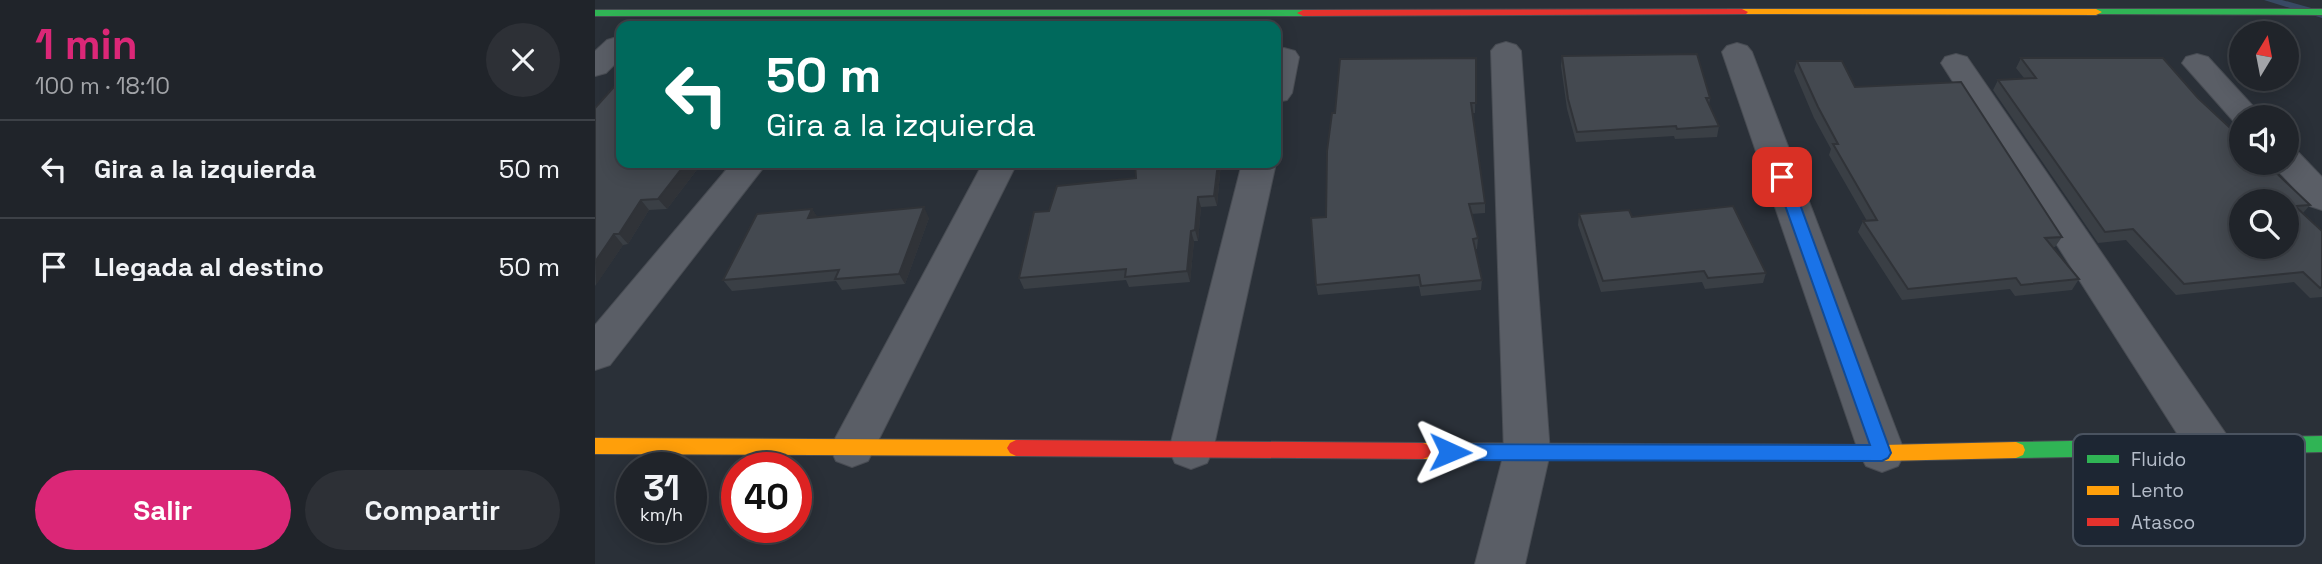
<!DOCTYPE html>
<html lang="es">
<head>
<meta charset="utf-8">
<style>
  body { margin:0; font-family:"Space Grotesk",sans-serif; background:#2d3036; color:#f1f3f6; height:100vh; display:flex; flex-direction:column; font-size:26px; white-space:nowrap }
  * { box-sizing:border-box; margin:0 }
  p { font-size:23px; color:#a2a4a8 }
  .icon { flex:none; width:38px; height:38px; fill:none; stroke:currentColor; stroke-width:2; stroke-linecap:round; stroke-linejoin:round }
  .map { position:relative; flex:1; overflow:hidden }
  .panel { display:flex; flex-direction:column; background:#20242a; width:595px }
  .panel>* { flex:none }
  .hud { position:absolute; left:21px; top:21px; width:665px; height:147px; border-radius:14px; box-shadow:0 4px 18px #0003,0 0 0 2px #3d4147; background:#00695c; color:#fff; overflow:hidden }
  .needle { width:46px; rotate:10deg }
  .buttons { position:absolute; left:1634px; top:21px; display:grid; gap:14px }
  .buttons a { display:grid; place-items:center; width:70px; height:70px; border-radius:50%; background:#20242a; box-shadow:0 4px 18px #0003,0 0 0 2px #3d4147; font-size:35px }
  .speed { position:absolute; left:21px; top:452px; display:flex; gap:14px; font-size:35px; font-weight:700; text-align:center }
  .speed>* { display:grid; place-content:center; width:91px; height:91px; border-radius:50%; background:#20242a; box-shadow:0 4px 18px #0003,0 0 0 2px #3d4147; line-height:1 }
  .speed small { font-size:18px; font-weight:400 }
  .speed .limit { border:10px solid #d22; background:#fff; color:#111 }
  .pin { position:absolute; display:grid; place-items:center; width:60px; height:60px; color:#fff; margin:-30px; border-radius:14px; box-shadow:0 4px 10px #0006 }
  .me { position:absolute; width:77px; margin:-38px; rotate:91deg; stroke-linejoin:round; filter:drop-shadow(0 0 5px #0008) }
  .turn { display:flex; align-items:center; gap:24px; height:147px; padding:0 35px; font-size:32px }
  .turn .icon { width:91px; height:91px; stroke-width:2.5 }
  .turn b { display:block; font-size:49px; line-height:60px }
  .round { display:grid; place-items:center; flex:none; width:74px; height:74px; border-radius:37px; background:#2d3036 }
  .headline { display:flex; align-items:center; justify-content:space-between; height:119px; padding:0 35px }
  h1 { font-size:42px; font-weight:700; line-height:52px; color:#db2777 }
  .cta { display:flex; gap:14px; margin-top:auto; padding:14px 35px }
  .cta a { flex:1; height:80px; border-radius:42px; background:#db2777; color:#fff; font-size:28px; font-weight:700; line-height:80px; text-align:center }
  .cta a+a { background:#2d3036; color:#f1f3f6 }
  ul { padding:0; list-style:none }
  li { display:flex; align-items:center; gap:21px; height:98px; padding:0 35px; border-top:2px solid #3d4147 }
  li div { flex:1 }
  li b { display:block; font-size:26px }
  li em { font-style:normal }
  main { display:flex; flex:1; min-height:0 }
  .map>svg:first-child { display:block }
</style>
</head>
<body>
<main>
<section class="panel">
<div class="headline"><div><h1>1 min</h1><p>100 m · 18:10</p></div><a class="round"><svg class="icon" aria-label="close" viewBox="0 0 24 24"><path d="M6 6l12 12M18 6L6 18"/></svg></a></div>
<ul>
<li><svg class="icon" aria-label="left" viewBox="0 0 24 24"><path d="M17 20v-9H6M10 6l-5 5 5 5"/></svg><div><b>Gira a la izquierda</b></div><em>50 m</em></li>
<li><svg class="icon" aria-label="arrive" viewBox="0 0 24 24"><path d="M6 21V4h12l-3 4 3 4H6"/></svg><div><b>Llegada al destino</b></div><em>50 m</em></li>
</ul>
<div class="cta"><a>Salir</a><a>Compartir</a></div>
</section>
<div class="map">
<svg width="1727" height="564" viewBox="0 0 1727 564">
  <rect width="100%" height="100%" fill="#2a3038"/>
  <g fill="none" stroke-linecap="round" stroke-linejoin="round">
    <path fill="#384963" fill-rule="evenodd" d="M1669,0h18l40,11v7z"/>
    <defs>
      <path id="street" d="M22,37l4,1v20l-15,15 -11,3v-25l12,-11z
        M911,42l10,3 5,6 29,402 -25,111h-50l29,-111 -13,-402 5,-6z
        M1142,43l10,3 5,6 153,401 -7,13 -16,6 -16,-6 -7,-13 -137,-401 5,-6z
        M689,48l11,3 4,6 -7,36 -5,7 -11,2v-52z
        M1361,54l11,3 259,377 6,13 -6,13 -16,6 -16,-6 -253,-397 4,-6z
        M1602,54l11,3 55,60h-21v8l-6,-1 -54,-61 4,-6z
        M1692,150l12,3 23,24v33l-12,-4 -39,-43h16z
        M137,163h35l-157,202 -15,5v-45z
        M388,163h34l-149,298 -16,6 -16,-6 -6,-13z
        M647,163h34l-63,287 -6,13 -16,6 -16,-6 -6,-13z"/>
      <path id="fast" d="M1501,9h226v6l-230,-1 -2,-2z
        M0,10h708l6,3 -6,3h-708z
        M1727,436v16l-306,6 -7,-3 -2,-5 2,-5 7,-3z"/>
      <path id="slow" d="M1147,9h354l6,3 -6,3 -358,-1 -2,-2z
        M0,438l421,2 6,3 3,5 -3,5 -6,3 -421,-2z
        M1421,442l7,3 2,5 -2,5 -7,3 -134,3 -459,-2 -7,-3 -2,-5 2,-5 7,-3 459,2z"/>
      <path id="jam" d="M1147,9l6,3 -2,2 -443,2 -6,-3 6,-3z
        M421,440l407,3 7,3 2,5 -2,5 -7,3 -407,-3 -6,-3 -3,-5 3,-5z"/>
    </defs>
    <use href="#street" stroke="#484c53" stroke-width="2"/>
    <use href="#fast" stroke="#484c53" stroke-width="2"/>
    <use href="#slow" stroke="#484c53" stroke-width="2"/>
    <use href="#jam" stroke="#484c53" stroke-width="2"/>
    <use href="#street" fill="#5a5e66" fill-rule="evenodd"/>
    <use href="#fast" fill="#30b455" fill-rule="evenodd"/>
    <use href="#slow" fill="#ff9f0a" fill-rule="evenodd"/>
    <use href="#jam" fill="#e5322d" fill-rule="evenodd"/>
  </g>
  <path fill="#3a3f45" d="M967,56l148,42 -1,7 10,21 -2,11 -42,2 -1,-3 -98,6 -9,-33 -6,-43z
    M881,58l-1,55h-2l12,90v10l-14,1 7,24 -1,11h-2l7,31 -1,10 -60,6 -2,-10 -101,9 -2,-10 10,-68 9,-104z
    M1426,58l177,40 112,107 -7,8 19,18v66l-12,1 -16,-16 -118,13 -50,-55 -28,3 -105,-153 5,-10 26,-2 -8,-10z
    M1202,61l58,26 207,150 -7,10h-2l26,32 -7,11 -57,6 -5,-7 -108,11 -44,-68 5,-11h4l-38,-66 2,-6 -17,-31 -20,-47z
    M0,108l26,55h81l-35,46 -18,1 -21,34 -5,1 -28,41z
    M626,163l-4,43 -16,1 -3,34h-4l-4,41 -61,5 -3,-7 -102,9 -5,-11 30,-67 87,-33z
    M217,209l5,8 112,1 -24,66 -63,6 -6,-9 -104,10 -9,-11z
    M984,214l53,3 134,56 -3,10 -58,6 -3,-7 -101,10 -23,-67z"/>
  <path fill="#303338" d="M91,163h16l-35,46 -9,-10z
    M623,163h3l-4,43 -3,-10z
    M603,197l3,10 -3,34 -3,-11z
    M46,200l8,10 -21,34 -9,-10z
    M329,207l5,11 -24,66 -6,-10z
    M217,209l7,10 -11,-1z
    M596,231l3,10 -4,41 -3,-11z
    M19,234l9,11 -27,40 -1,-23z"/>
  <path fill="#444950" stroke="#303338" stroke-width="2" fill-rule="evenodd" d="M1102,54l13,44h-4l13,28 -42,3 -1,-3 -99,6 -9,-33 -6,-43z
    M881,58v45h-5l14,100 -16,1 9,34 -5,1 9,41 -61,6 -2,-11 -103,10 -5,-67 15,-1 1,-66 5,-38h3l5,-54z
    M1426,58h142l35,40 44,41v24h24l44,42 -15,1 27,25v56l-2,1 -17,-16 -119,12 -51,-55 -28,3 -107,-152 38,-2zM1647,201h45v46h-45z
    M1202,61h45l13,26 106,-5 101,155 -17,1 34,41 -58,6 -5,-7 -108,11 -45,-68 14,-1 -44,-76h5l-20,-37z
    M26,79v84h65l-28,36 -17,1 -22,34h-5l-19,28v-154z
    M540,163h83l-4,33 -16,1 -3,33 -4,1 -4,40 -62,6 1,-8 -107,9 15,-66 15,-1 8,-25 79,-8z
    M1138,206l33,67 -58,5 -4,-7 -101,10 -24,-67 50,-4 3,7z
    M329,207l-25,67 -64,5 4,-9 -116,10 34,-66 55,-5 -4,9z"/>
  <path fill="#1a73e8" stroke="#114b97" stroke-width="2" d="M1187,173l8,4 101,276 -3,5 -6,3 -432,-1 -7,-2 -2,-6 2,-5 7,-3 420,1 -95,-268z"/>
  <rect x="1478" y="434" width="232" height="112" rx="10" fill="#1d2633" stroke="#4a5360" stroke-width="2"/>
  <rect x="1492" y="455" width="32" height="8" fill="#30b455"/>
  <rect x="1492" y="486" width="32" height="9" fill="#ff9f0a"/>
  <rect x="1492" y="518" width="32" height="8" fill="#e5322d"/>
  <g font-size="19" fill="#b4bcc9">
    <text x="1536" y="466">Fluido</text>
    <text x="1536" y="497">Lento</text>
    <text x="1536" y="529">Atasco</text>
  </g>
</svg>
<div class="buttons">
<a><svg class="needle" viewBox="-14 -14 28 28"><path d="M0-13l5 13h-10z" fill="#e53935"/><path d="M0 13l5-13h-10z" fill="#a2a4a8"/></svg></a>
<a><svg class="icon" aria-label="sound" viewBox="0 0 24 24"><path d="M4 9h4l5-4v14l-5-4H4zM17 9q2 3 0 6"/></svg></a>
<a><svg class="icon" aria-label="search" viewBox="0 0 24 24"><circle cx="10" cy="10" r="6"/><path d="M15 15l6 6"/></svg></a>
</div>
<div class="speed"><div>31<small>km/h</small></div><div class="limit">40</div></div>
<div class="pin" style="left:1187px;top:177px;background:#d93025"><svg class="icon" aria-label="arrive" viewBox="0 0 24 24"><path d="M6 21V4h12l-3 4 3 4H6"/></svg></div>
<svg class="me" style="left:855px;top:452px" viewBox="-20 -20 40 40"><path d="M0-17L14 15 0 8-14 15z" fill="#1a73e8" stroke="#fff" stroke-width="4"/></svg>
<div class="hud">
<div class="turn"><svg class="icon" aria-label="left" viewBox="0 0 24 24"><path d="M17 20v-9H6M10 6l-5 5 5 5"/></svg><div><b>50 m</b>Gira a la izquierda</div></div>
</div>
</div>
</main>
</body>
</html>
